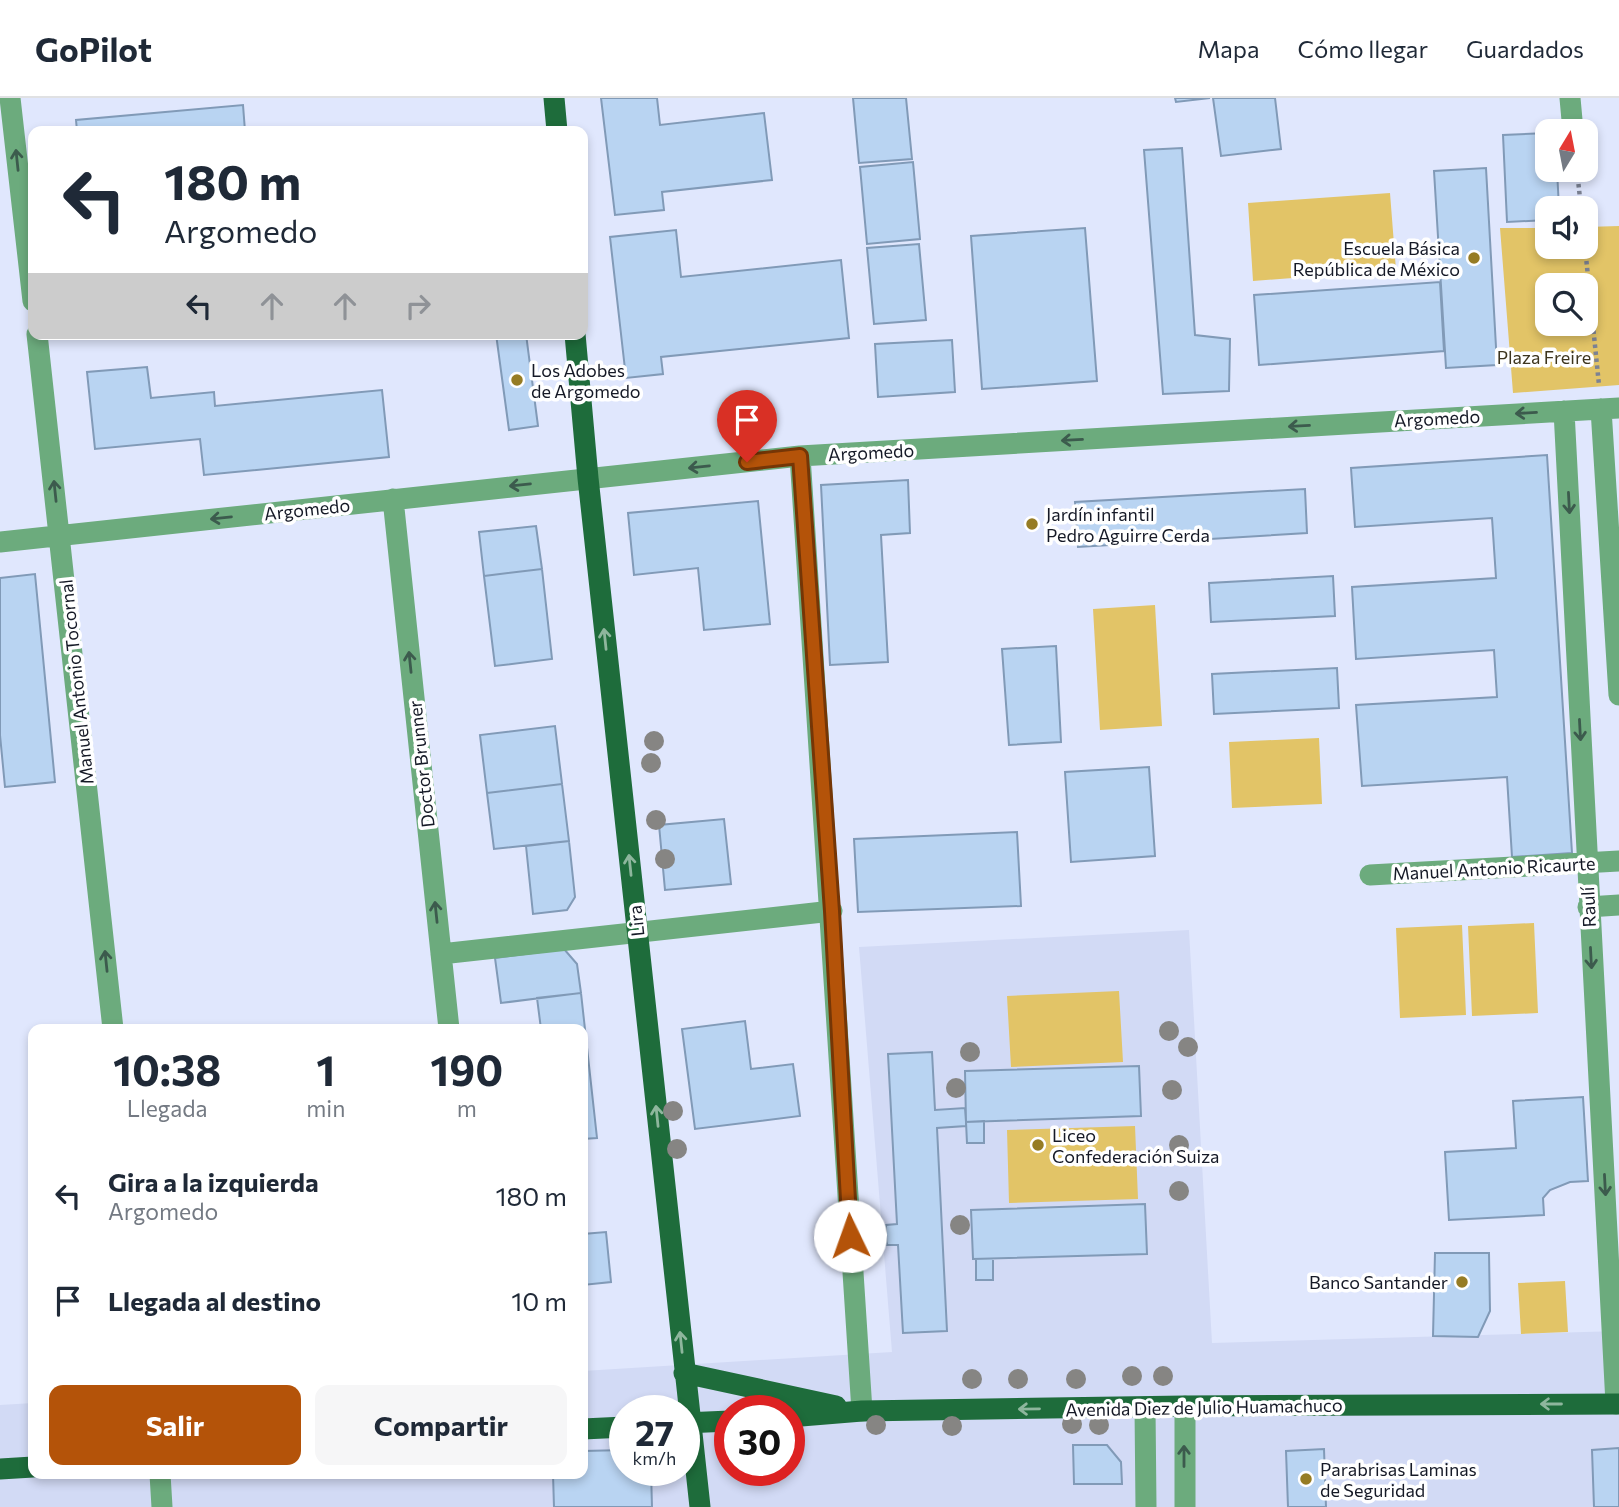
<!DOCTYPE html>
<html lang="es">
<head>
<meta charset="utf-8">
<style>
  body { margin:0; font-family:Commissioner,sans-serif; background:#f6f6f7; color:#1f2937; height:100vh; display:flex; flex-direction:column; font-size:26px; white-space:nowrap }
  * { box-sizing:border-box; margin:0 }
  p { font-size:23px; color:#747a83 }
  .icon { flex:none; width:38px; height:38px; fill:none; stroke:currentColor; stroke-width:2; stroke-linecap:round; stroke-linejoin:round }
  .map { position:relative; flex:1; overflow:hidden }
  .drawer { position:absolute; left:28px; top:926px; width:560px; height:455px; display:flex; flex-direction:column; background:#fff; border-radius:14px; box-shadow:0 4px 10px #0003 }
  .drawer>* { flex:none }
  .banner { position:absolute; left:28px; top:28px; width:560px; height:214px; border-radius:14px; box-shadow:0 4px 10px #0003; background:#fff; color:#1f2937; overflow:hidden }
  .needle { width:46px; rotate:10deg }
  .controls { position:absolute; left:1535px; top:21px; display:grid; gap:14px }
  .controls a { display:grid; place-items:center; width:63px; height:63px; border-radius:14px; background:#fff; box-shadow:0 4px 10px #0003; font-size:35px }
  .speed { position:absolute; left:609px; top:1297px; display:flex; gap:14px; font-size:35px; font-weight:700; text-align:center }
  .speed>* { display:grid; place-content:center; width:91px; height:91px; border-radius:50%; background:#fff; box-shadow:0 4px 10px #0003; line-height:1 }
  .speed small { font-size:18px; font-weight:400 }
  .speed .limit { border:10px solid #d22; background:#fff; color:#111 }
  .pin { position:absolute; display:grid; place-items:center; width:60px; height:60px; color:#fff; margin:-72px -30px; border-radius:50% 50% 50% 0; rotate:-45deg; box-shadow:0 0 7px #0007 }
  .pin .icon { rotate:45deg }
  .me { position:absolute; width:77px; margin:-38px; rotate:357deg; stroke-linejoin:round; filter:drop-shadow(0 0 5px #0008) }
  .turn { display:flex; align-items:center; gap:24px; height:147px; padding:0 21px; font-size:32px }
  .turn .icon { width:91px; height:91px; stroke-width:2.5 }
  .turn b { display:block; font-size:49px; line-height:60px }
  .lanes { display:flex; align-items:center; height:66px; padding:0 21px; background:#0003; justify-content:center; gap:35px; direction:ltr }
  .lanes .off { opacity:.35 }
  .eta { display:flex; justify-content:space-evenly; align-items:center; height:119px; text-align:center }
  .eta b { font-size:42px; font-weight:700; line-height:49px }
  .button { display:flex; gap:14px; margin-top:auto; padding:14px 21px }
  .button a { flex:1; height:80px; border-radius:14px; background:#b45309; color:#fff; font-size:28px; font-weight:700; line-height:80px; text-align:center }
  .button a+a { background:#f6f6f7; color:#1f2937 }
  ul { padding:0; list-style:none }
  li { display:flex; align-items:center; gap:21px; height:105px; padding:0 21px }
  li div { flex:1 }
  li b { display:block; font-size:26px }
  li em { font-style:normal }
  header { display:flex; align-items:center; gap:42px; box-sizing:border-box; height:98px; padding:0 35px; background:#fff; border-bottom:2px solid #e0e1e3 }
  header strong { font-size:33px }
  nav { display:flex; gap:38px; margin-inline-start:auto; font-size:24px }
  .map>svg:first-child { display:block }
</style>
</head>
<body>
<header>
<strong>GoPilot</strong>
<nav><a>Mapa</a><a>Cómo llegar</a><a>Guardados</a></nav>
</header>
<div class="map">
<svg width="1619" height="1409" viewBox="0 0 1619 1409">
  <rect width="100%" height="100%" fill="#e0e7fd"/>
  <path fill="#d2daf5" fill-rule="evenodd" d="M1189,832l23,413 407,-12v176h-1619v-102l33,-2v71h550v-103l309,-19 -33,-405zM625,1312h59v60h-59zM730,1312h59v60h-59z"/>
  <path fill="#e2c467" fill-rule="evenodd" d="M1390,95l6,77 -143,11 -5,-78z
    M1619,128v159l-106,8 -13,-165h47v19h39v-20zM1586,187v39h-39v-39z
    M1155,507l7,121 -62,4 -7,-121z
    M1319,640l3,66 -90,4 -3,-66z
    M1534,825l4,90 -66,3 -4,-90z
    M1462,827l4,90 -66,3 -4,-90z
    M1119,893l4,71 -112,5 -4,-71z
    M1135,1028l3,73 -129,4 -2,-73z
    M1565,1183l3,51 -47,2 -3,-51z"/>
  <path fill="#b9d4f2" stroke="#819ab7" stroke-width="2" d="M601,0h56l3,27 104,-12 8,67 -110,12 2,18 -49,5z
    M853,0h53l6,61 -53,4z
    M1175,0h35l-34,4z
    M1213,0h62l6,51 -60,7z
    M243,7l2,26h-168l-1,-11z
    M1547,35v37h10l2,38h-12v12l-40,2 -4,-87z
    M1182,50l13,187 35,4 -1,52 -66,3 -19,-244z
    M913,64l7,77 -53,5 -7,-77z
    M1486,70l11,197 -51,3 -12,-197z
    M1085,130l12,153 -115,8 -11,-153z
    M676,132l5,47 160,-17 8,78 -188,19 2,17 -37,4 -16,-141z
    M919,146l7,76 -52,4 -7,-76z
    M1440,184l4,69 -185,14 -5,-70z
    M496,236h30l12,92 -29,4z
    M952,242l3,52 -77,5 -3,-53z
    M147,269l4,31 63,-6 1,14 167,-16 7,67 -185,18 -4,-36 -105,10 -8,-77z
    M1547,357l25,398 -60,4 -5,-80 -145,9 -6,-81 141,-8 -3,-47 -138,9 -4,-72 144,-9 -4,-60 -137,9 -4,-59z
    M908,382l2,53 -29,2 7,127 -58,3 -9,-180z
    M1305,391l2,44 -229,14 -3,-45z
    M758,403l12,123 -66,6 -6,-62 -64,7 -6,-62z
    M536,428l6,43 -58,7 -5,-44z
    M542,471l10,90 -57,7 -11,-90z
    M35,476l20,208 -50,5 -5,-52v-157z
    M1333,478l2,40 -124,6 -2,-39z
    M1056,548l5,96 -52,3 -7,-96z
    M1337,570l2,40 -125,6 -2,-40z
    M555,628l7,58 -75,9 -7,-58z
    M1149,669l6,89 -84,6 -6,-90z
    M562,686l7,57 -75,8 -7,-56z
    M724,721l7,65 -66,6 -6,-65z
    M1017,734l4,74 -163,6 -4,-73z
    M569,743l6,56 -8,13 -34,4 -7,-68z
    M564,851l13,15 4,29 -80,10 -6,-45z
    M581,895l16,145 -14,1v-110h-42l-4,-31z
    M745,923l6,48 42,-5 7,52 -105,13 -13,-100z
    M932,954l3,58 30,-2 1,14v4l-29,2 10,203 -44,2 -5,-88h-11l-1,-10v-10l11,-1 -9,-170z
    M1139,968l2,50 -175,6 -1,-51z
    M1583,999l5,84 -18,1 -20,8 -7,8 1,17 -95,5 -4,-68 71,-4 -3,-47z
    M984,1023v22h-17l-1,-21z
    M1145,1106l2,50 -174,5 -2,-49z
    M606,1134l5,50 -28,3v-51z
    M1435,1155h54l1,58 -12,26 -45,-1z
    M976,1161h17v21h-17z
    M1073,1347h34l14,17 1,22h-48z
    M1619,1350v59h-25l-2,-57z
    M1324,1351l2,58h-38l-2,-56z
    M625,1352v20h26l1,37h-98l-1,-33h30v-23z"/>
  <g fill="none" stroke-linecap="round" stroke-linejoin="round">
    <path stroke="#7c8293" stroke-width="4.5" stroke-dasharray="3.5 3.5" stroke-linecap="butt" d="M1577,72l4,38
      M1585,149l14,138"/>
    <path stroke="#6cab7d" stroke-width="21" d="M10,0l23,203
      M1570,0l3,33
      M37,236l76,695
      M1601,311l18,286
      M1564,313l52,993
      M800,358l62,955
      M393,401l56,530
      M0,444l800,-86 819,-48
      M1370,777l249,-14
      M1588,809l31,-2
      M441,856l391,-43
      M1185,1308v101
      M1145,1309l1,100
      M160,1376l2,33"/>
    <path stroke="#1e6c3b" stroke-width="21" d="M554,0l3,33
      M575,236l13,144 112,1029
      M684,1275l152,33
      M789,1319l73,-6 323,-5 434,-2
      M684,1325l46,-2
      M583,1331l42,-2
      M0,1371l33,-2"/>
  </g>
  <g fill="#868583">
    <circle cx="654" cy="643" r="10"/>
    <circle cx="651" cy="665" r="10"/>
    <circle cx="656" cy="722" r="10"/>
    <circle cx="665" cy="761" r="10"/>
    <circle cx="1169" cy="933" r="10"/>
    <circle cx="1188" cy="949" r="10"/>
    <circle cx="970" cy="954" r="10"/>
    <circle cx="956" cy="990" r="10"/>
    <circle cx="1172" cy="992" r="10"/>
    <circle cx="673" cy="1013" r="10"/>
    <circle cx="1179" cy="1047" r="10"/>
    <circle cx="677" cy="1051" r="10"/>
    <circle cx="1179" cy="1093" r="10"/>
    <circle cx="960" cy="1127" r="10"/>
    <circle cx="1132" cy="1278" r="10"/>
    <circle cx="1163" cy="1278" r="10"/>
    <circle cx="972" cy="1281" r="10"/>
    <circle cx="1018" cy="1281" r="10"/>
    <circle cx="1076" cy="1281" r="10"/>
    <circle cx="1072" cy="1326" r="10"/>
    <circle cx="876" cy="1327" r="10"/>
    <circle cx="1099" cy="1327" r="10"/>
    <circle cx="952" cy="1328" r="10"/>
  </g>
  <defs><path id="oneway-shaft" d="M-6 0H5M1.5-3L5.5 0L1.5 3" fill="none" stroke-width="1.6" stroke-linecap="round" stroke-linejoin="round" transform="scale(1.75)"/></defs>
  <g stroke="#3c5b4d">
    <use href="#oneway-shaft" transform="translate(17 62) rotate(-96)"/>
    <use href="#oneway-shaft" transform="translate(1526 315) rotate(177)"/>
    <use href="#oneway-shaft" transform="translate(1299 328) rotate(177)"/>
    <use href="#oneway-shaft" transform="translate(1072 342) rotate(177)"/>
    <use href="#oneway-shaft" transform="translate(699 369) rotate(174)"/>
    <use href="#oneway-shaft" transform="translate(520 387) rotate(174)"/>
    <use href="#oneway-shaft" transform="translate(55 393) rotate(-96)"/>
    <use href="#oneway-shaft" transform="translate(1569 405) rotate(87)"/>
    <use href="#oneway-shaft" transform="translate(221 420) rotate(174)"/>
    <use href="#oneway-shaft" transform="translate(410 564) rotate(-96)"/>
    <use href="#oneway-shaft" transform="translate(1580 632) rotate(87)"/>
    <use href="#oneway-shaft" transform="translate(436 814) rotate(-96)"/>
    <use href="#oneway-shaft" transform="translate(1591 860) rotate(87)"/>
    <use href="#oneway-shaft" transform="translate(106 863) rotate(-96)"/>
    <use href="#oneway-shaft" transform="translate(1605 1087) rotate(87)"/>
    <use href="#oneway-shaft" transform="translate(1184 1358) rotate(-90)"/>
  </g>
  <g stroke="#8eb69d">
    <use href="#oneway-shaft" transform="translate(605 541) rotate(-96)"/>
    <use href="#oneway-shaft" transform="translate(630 767) rotate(-96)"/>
    <use href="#oneway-shaft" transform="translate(657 1018) rotate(-96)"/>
    <use href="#oneway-shaft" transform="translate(681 1244) rotate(-96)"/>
    <use href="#oneway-shaft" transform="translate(1551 1306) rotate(180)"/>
    <use href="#oneway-shaft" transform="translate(1029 1311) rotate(179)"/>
  </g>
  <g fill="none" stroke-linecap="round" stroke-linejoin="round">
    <defs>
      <path id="route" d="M747,364l53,-6 32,455 18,325"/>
    </defs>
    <use href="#route" stroke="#753606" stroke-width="18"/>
    <use href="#route" stroke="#b45309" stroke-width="12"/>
  </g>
  <g fill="#967c24" stroke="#fff" stroke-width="2.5">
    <circle cx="1474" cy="160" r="7"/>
    <circle cx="517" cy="282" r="7"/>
    <circle cx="1032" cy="426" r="7"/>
    <circle cx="1038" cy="1047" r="7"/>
    <circle cx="1462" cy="1184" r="7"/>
    <circle cx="1306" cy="1381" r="7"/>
  </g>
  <g text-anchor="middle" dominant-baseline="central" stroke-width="7" stroke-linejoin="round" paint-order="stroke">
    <g font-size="18" fill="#151926" stroke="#fff" text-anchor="start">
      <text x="1460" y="150" text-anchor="end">Escuela Básica<tspan x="1460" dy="21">República de México</tspan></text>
      <text x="531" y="272">Los Adobes<tspan x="531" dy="21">de Argomedo</tspan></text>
      <text x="1046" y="416">Jardín infantil<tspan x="1046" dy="21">Pedro Aguirre Cerda</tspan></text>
      <text x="1052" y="1037">Liceo<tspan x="1052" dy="21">Confederación Suiza</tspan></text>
      <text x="1448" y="1184" text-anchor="end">Banco Santander</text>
      <text x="1320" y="1371">Parabrisas Laminas<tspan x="1320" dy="21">de Seguridad</tspan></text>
    </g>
    <g font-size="18" fill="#3d351f" stroke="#fff">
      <text x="1544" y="259">Plaza Freire</text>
    </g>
    <g font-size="18" fill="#151926" stroke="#fff">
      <text transform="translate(1437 320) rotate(-3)">Argomedo</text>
      <text transform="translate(871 354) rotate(-3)">Argomedo</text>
      <text transform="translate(307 411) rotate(-6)">Argomedo</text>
      <text transform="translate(76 584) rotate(-96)">Manuel Antonio Tocornal</text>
      <text transform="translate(421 666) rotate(-96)">Doctor Brunner</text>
      <text transform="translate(1494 770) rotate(-3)">Manuel Antonio Ricaurte</text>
      <text transform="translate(1588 809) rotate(-93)">Raulí</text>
      <text transform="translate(636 823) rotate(-96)">Lira</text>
      <text transform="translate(1204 1309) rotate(-1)">Avenida Diez de Julio Huamachuco</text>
    </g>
  </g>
</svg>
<div class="controls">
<a><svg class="needle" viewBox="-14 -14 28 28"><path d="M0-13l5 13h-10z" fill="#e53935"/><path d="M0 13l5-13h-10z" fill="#747a83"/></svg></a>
<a><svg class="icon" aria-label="sound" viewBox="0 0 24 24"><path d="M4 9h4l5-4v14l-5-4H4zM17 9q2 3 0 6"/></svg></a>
<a><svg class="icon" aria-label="search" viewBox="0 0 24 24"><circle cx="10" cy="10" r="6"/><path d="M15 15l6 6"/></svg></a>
</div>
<div class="speed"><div>27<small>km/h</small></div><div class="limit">30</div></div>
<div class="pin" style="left:747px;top:364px;background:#d93025"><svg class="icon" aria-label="arrive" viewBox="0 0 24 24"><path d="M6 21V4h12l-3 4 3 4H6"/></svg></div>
<svg class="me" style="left:850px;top:1138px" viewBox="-20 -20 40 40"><circle r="19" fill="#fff"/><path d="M0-13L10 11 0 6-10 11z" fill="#b45309"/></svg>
<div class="banner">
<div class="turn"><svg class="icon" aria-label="left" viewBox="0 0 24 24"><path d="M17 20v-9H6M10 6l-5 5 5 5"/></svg><div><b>180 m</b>Argomedo</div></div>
<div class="lanes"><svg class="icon" aria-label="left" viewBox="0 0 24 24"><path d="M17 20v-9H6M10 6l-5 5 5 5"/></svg><svg class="icon off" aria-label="ahead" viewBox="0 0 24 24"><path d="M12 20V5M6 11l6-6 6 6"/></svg><svg class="icon off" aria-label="ahead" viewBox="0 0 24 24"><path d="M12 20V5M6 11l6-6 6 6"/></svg><svg class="icon off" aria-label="right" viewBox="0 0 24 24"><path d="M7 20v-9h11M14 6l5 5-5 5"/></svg></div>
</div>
<section class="drawer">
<div class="eta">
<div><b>10:38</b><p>Llegada</p></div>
<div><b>1</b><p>min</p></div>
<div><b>190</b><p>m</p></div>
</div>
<ul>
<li><svg class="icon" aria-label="left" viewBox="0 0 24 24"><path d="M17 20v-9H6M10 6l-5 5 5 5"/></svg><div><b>Gira a la izquierda</b><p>Argomedo</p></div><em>180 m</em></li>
<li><svg class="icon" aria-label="arrive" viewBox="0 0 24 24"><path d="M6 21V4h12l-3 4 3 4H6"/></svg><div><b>Llegada al destino</b></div><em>10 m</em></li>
</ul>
<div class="button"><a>Salir</a><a>Compartir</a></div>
</section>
</div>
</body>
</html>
